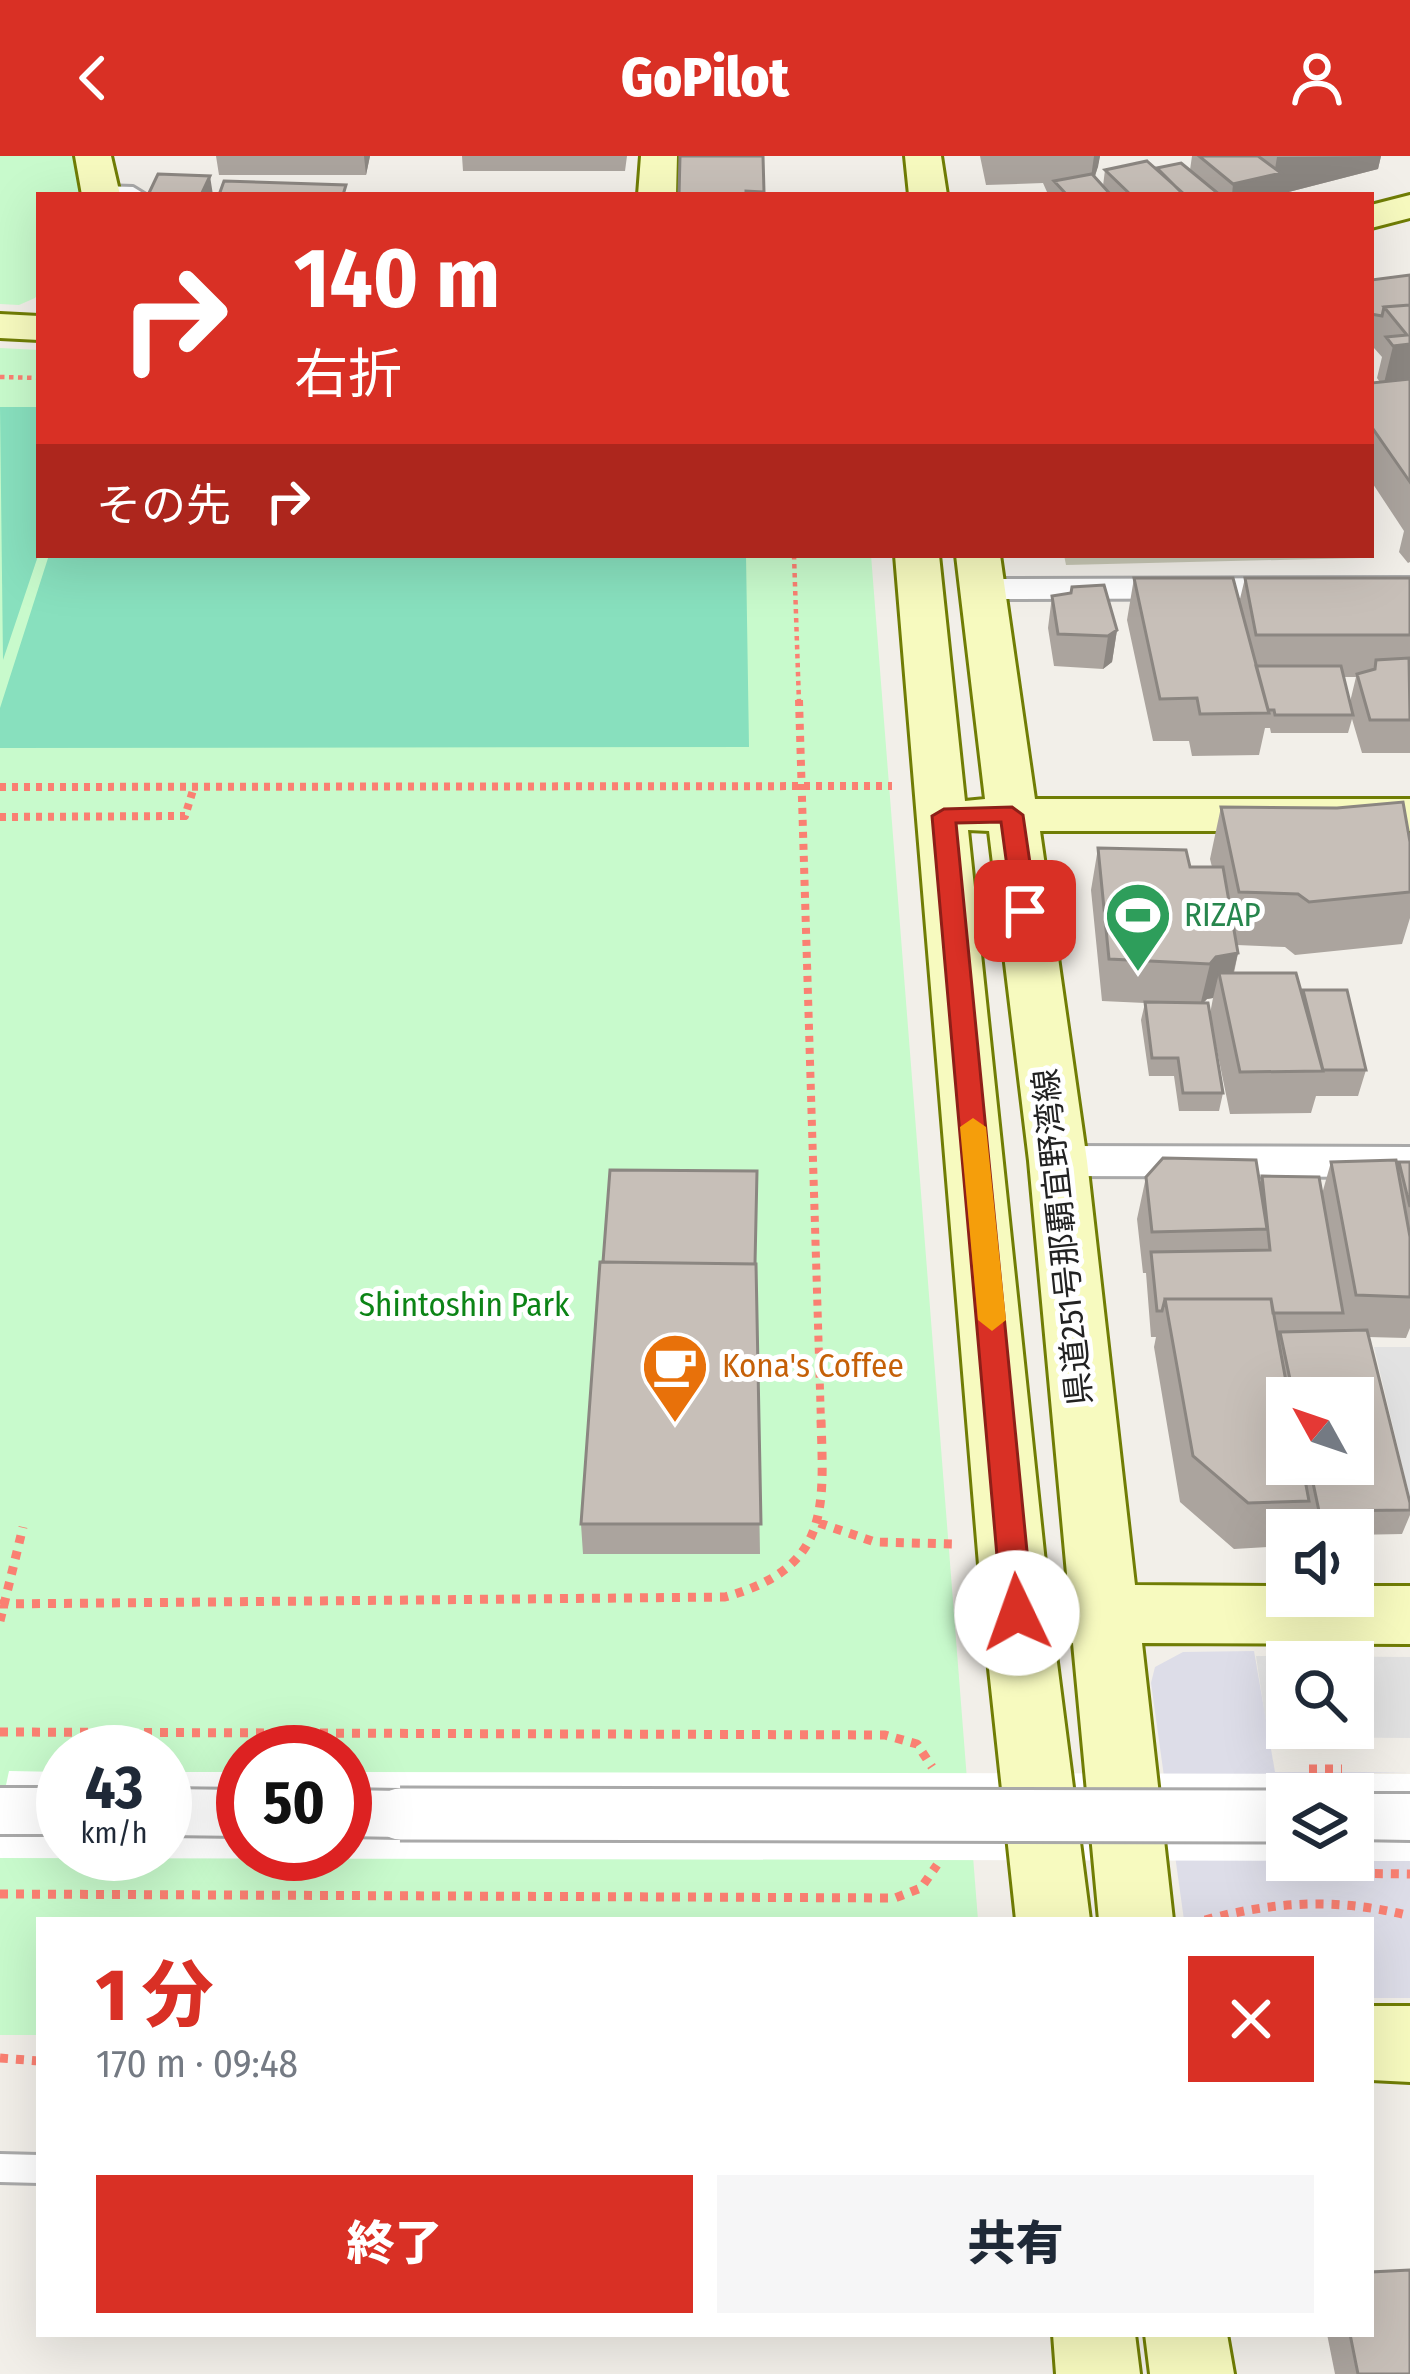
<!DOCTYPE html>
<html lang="ja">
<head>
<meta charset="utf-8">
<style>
  body { margin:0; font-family:"Fira Sans Condensed","Noto Sans JP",sans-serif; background:#f6f6f7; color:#1f2937; height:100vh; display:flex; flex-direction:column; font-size:45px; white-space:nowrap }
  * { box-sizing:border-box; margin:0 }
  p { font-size:39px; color:#747a83 }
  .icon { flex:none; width:66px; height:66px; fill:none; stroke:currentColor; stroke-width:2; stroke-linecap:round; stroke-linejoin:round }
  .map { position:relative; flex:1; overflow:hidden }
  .sheet { position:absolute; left:36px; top:1761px; width:1338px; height:420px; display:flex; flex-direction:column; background:#fff; border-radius:0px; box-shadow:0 12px 48px #0002 }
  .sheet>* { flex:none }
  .guide { position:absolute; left:36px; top:36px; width:1338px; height:366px; border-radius:0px; box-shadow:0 12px 48px #0002; background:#d93025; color:#fff; overflow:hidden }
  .needle { width:78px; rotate:310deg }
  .buttons { position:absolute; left:1266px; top:1221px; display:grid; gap:24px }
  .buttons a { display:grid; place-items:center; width:108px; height:108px; border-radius:0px; background:#fff; box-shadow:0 12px 48px #0002; font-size:60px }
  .speed { position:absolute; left:36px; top:1569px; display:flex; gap:24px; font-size:60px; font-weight:700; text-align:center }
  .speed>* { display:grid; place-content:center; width:156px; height:156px; border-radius:50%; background:#fff; box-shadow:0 12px 48px #0002; line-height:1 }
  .speed small { font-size:30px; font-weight:400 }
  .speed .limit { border:18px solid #d22; background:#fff; color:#111 }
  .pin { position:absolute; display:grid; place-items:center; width:102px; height:102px; color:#fff; margin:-51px; border-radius:24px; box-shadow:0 6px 18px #0006 }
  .me { position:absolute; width:132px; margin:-66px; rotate:357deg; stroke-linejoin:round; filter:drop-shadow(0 0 9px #0008) }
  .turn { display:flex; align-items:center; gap:42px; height:252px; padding:0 60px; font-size:54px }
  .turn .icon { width:156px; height:156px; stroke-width:2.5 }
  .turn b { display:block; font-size:84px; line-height:102px }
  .then { display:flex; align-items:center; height:114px; padding:0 60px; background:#0003; gap:24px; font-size:45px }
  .round { display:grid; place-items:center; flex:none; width:126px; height:126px; border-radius:0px; background:#f6f6f7 }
  .summary { display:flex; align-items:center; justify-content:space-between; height:204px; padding:0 60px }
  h1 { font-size:72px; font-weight:800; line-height:90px; color:#d93025 }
  .primary-button { display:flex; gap:24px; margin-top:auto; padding:24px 60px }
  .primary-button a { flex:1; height:138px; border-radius:0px; background:#d93025; color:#fff; font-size:48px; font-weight:800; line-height:138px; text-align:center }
  .primary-button a+a { background:#f6f6f7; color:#1f2937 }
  header { display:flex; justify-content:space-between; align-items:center; height:156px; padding:0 60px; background:#d93025; color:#fff; font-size:54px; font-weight:800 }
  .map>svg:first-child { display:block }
</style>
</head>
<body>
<header><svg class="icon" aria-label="back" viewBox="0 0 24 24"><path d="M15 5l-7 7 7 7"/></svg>GoPilot<svg class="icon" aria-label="person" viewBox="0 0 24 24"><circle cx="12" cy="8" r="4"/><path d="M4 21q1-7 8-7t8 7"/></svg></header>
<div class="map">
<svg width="1410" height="2218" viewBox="0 0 1410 2218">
  <rect width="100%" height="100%" fill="#f2efe9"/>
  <path fill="#c7c7b4" d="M1064,399h295l2,3 -295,7z"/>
  <path fill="#c8facc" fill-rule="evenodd" d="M0,0h77l7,39h-45v96l-4,7 -16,7 -19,-1z
    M0,192l39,2v205h832l107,1365h-939v115h-39zM63,1596h102v102h-102zM243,1596h102v102h-102z"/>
  <path fill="#88e0be" d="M0,251h39v146l-36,107z
    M49,399h697l3,192 -749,1v-40z"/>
  <path fill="#e2e2e2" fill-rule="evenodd" d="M1374,1191h36v151z
    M1256,1500l154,1v81l-142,-1zM1287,1506h66v66h-66z"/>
  <path fill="#dddde8" d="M1254,1495l21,121h135l-145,3 16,86h129v137h-39v-78h-187l-33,-237 4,-16 28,-15z"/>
  <path fill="#fff" fill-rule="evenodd" d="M9,1615l54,1v82h102v-82h78v82h102v-82l1065,2v87l-1410,-3v-45zM1287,1638h66v66h-66z"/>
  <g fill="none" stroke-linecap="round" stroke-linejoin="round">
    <defs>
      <path id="lane" d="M0,1998l39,1v28l-39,-1z"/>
      <path id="street" d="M102,30l31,1 13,8 -57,-1z
        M1410,422v20l-428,1 -16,-10 16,-10z
        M1058,990l352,1v30l-352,-1 -14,-4 -6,-11 6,-11z
        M0,1632h63v46h-63z
        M165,1633l78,1v46l-78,-1z
        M345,1634l55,1 18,7 7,16 -7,16 -18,7 -55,-1z
        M1350,1638h60v46l-57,-1z"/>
      <path id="secondary" d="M75,0h36l9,39h-38z
        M641,0h36l-1,39h-38z
        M905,0h36l6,39h-38z
        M1410,39v23l-39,10v-23z
        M0,158l39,2v24l-39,-2z
        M895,399h44l26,246 20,-2 -29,-244h44l35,244h375v32h-370l47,330 48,424 152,1v10h66v-10h57v58l-268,-1 31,277h-74l-26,-277 -19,-4 36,281h-74l-33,-307zM968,674l21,1 40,330 39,424 -20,6z
        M1371,1850h39v76l-39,-2z
        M1053,2178h82l5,40h-84z
        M1145,2178h82l7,40h-84z"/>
    </defs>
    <use href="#lane" stroke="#a9a9a9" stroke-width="6"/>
    <use href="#street" stroke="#a9a9a9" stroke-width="6"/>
    <use href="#secondary" stroke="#707d05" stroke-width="6"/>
    <path stroke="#fa8072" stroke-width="4.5" stroke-dasharray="4.5 4.5" stroke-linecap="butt" d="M0,221l39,1
      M794,399l5,148"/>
    <path stroke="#fa8072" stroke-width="8" stroke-dasharray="6 6" stroke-linecap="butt" d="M799,544l22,723
      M0,631l892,-1
      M0,661l185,-1 9,-29"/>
    <path stroke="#fa8072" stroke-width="9" stroke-dasharray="8 8" stroke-linecap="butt" d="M819,1367l56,19 78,2
      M0,1448l725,-7c104,-29 99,-86 96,-177
      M0,1465l23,-94
      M0,1576l885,3 32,9 15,23
      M1309,1613h33
      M1322,1704l2,13 86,1
      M0,1738l895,4 26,-10 16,-23
      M1205,1764c70,-19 134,-22 205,-4
      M0,1902l39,3"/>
    <use href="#lane" fill="#fff" fill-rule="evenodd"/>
    <use href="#street" fill="#fff" fill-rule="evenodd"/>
    <use href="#secondary" fill="#f7fabf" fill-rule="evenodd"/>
    <defs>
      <path id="street-bridge" d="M400,1658l887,2"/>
    </defs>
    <use href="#street-bridge" stroke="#a9a9a9" stroke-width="57" stroke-linecap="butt"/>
    <use href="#street-bridge" stroke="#fff" stroke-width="51"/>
  </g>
  <path fill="#aba49e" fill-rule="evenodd" d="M216,0h154l-4,19h-147z
    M462,0h165l-2,15h-162z
    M980,0h120l-5,21 8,9 2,-16h52v-2l33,2 2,-14h189l-3,13 -101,26h-225v-3h-5l-4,-9 -57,2z
    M1410,119v287l-2,1 -9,-11 5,-21 -33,-50v-98l9,-1 -3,-4 5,-21 -8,-9 -3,-1v-67z
    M1134,422l105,25 6,-25h165v175h-48l-10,-34 -4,14h-77l-1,-5h-5l-6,27 -67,1 -3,-15h-36l-26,-121zM1343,521h13l-6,25z
    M1052,440l65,34 -5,32 -9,7 -49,-3 -6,-38z
    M1221,651l189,35v76l-8,26 -107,11 -10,-8 -48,-2 1,8 -4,20 68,21 64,76 -8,26h-42l-5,17 -81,1 -18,-88 11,67 -4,18h-40l-5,-35h-25l-8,-56 4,-17 -43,-2 -11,-111 7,-42 92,19h22l-2,-8zM1213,842l-3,16 -7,-11 4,-4z
    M1331,1006l66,6 2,-6h11v166l-4,10 -38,-1 42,166v12l-8,19 -49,1v-5h-44l-4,-19 -6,19h-12v16l-53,3 -54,-47 -26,-155 2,-10h-5l-5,-64h-3l-6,-54 9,-42 114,8 2,-9 60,18zM1287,1242h66v66h-66z
    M755,1108l5,290h-177l-2,-30z
    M1327,2178h44l39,40h-75z"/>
  <path fill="#8b8681" d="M364,0h6l-4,19z
    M1094,0h6l-2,11 -9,25z
    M1381,0l-3,13 -101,26h-45l1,-11 41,-9 3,-18z
    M210,20l3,19h-12z
    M1410,188v40l-27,3 10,-41z
    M1117,474l-5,32 -9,7 5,-33z
    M1238,797l-10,42 -9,-22 -6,25 -6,1 -7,7 10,-42 6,-7z"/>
  <path fill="#c7bfb8" stroke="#8b8681" stroke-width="3" d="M680,0h83l1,36 -18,-1v4h-67z
    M1199,0h59l23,17 -48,11z
    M1147,5l37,33 -53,1 -26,-25z
    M1181,7l39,32h-36l-27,-27z
    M158,18l52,2 -9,19h-53z
    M1092,18l19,21h-44l-13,-14z
    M224,25l122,4 -3,10h-124z
    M1410,119v30l-26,2 -2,9 -11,-2v-34z
    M1410,149v39l-17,2 -7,-9 21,-2 -23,-28z
    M1410,223v103l-39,-56v-43z
    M1134,422h99l36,135 -69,1 -3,-16 -37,1z
    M1245,422h165v57h-154z
    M1104,429l13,45 -9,6 -50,-2 -6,-38 19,-3 1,-6z
    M1409,502l1,62h-40l-13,-46 18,-5 1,-9z
    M1256,510h85l12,49h-78l-1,-5h-6z
    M1403,646l7,40v50l-101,10 -11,-8 -59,-2 -18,-85 116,1z
    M1098,692l88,2 4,17h33l15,86 -22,4 -6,7 -101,-5z
    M1219,817h77l27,98 -83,1z
    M1303,834h44l19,80h-43z
    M1145,846l63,1 15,90h-40l-5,-35h-26z
    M1163,1002l93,2 11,69 -115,3 -6,-55z
    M1396,1004l14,77v60l-54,-2 -25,-133z
    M1399,1006h11v45z
    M610,1014l147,1 -2,93 -152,-2z
    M1262,1020l57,1 24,136h-70l-2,-14h-106l-3,12h-5l-6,-59 119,-2z
    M600,1106l156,2 5,260h-180z
    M1165,1143h106l18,99h-2v66h15l7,37 -61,2 -55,-47z
    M1367,1174l43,173v7l-91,1 -10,-47h44v-66h-59l-14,-66z
    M1410,2114v104h-52l-8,-40h21v-62z"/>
  <path fill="#d93025" stroke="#8d1f18" stroke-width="3" d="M1012,651l11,8 14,96 -4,5 -8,3 -12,-8 -12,-89 -45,1 77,790 -5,9 -11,4 -11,-4 -4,-9 -70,-797 12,-7z"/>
  <path fill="#f59e0b" d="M973,962l13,9 20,193 -14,11 -14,-11 -18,-193z"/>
  <defs>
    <symbol id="stadium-pin" viewBox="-11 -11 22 30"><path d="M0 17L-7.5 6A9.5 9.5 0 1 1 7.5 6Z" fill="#2e9e5b" stroke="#fff"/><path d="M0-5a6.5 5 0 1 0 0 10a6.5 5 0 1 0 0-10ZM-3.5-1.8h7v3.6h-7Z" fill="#fff"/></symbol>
    <symbol id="cafe-pin" viewBox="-11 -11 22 30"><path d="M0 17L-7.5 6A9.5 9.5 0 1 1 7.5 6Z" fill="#e8710a" stroke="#fff"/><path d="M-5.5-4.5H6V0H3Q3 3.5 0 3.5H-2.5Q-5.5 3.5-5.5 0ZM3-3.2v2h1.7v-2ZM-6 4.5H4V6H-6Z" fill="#fff"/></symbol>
  </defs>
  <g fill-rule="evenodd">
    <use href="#stadium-pin" x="1100" y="721" width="76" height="104"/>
    <use href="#cafe-pin" x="637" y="1172" width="76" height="104"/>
  </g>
  <g text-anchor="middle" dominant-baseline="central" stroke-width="10" stroke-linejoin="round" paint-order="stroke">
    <g font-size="33" fill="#27864d" stroke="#fff" text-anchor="start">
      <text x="1184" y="759">RIZAP</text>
    </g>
    <g font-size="33" fill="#222" stroke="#fff">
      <text transform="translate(1063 1081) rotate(-96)">県道251号那覇宜野湾線</text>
    </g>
    <g font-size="33" fill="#0c8416" stroke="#fff">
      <text x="464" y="1149">Shintoshin Park</text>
    </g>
    <g font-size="33" fill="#c56008" stroke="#fff" text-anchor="start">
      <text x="722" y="1210">Kona's Coffee</text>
    </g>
  </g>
</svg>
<div class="buttons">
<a><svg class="needle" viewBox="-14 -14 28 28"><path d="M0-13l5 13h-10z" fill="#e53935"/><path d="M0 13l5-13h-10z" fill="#747a83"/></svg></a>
<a><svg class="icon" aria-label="sound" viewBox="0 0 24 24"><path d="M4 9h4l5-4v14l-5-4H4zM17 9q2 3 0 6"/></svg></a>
<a><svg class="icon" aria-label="search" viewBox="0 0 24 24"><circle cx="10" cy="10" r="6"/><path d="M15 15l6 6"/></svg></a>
<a><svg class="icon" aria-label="layers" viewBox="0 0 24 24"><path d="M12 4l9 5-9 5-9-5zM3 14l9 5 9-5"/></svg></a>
</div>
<div class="speed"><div>43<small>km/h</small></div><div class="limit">50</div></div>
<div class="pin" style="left:1025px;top:755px;background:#d93025"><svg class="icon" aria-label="arrive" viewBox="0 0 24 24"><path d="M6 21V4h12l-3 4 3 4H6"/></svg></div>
<svg class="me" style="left:1017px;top:1457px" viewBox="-20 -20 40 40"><circle r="19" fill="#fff"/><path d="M0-13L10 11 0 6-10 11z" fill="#d93025"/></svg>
<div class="guide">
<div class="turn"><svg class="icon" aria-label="right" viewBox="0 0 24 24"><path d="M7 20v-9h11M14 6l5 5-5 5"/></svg><div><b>140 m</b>右折</div></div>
<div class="then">その先<svg class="icon" aria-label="right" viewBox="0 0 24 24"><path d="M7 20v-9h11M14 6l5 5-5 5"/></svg></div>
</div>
<section class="sheet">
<div class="summary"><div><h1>1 分</h1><p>170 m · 09:48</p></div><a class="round" style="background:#d93025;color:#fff"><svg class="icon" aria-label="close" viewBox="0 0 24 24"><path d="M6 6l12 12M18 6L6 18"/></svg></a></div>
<div class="primary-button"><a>終了</a><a>共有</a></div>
</section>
</div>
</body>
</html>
